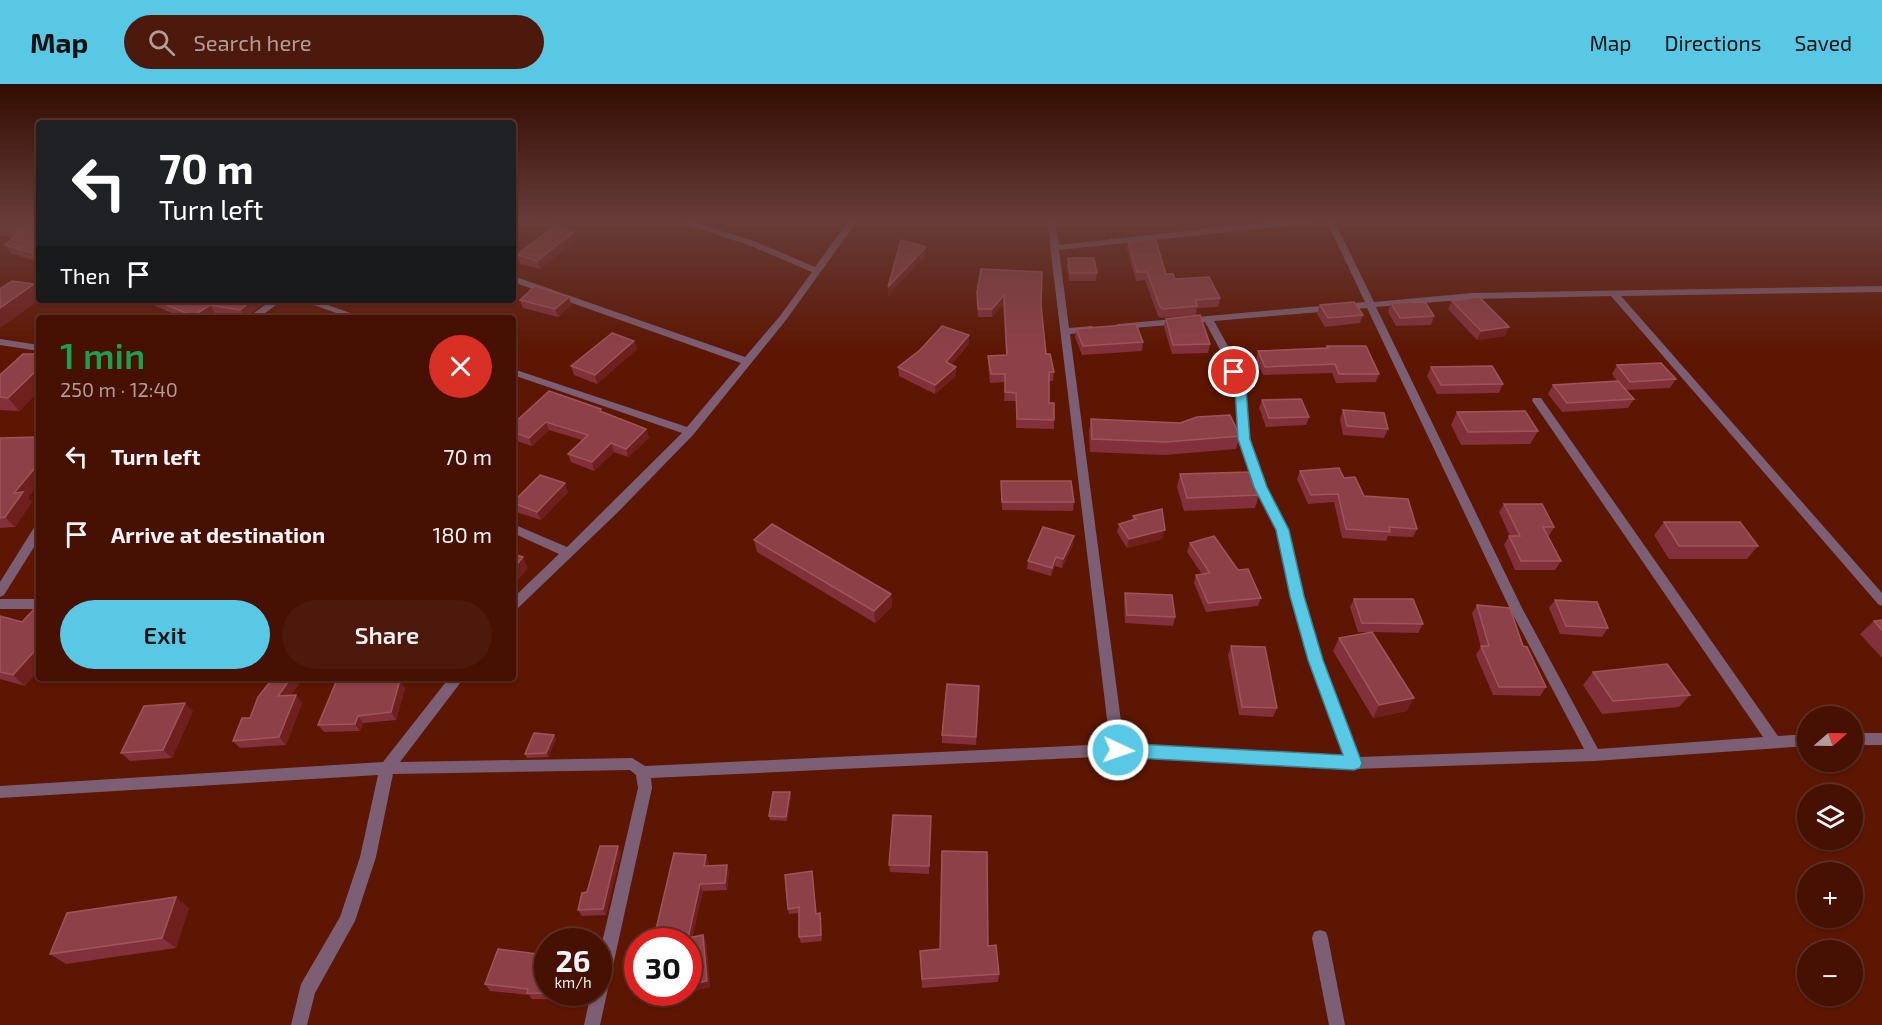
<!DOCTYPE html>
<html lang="en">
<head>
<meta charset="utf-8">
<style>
  body { margin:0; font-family:"Exo 2",sans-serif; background:#4d190c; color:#f1f3f6; height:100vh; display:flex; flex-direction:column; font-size:22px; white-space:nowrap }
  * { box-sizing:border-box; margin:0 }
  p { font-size:20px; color:#b09d99 }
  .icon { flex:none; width:33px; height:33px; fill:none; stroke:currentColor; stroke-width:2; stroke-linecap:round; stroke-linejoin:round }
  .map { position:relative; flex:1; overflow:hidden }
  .details { position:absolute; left:36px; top:231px; width:480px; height:366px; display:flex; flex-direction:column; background:#461002; border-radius:6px; box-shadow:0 2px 4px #0004,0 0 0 2px #5e3024 }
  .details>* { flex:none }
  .top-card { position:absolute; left:36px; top:36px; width:480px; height:183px; border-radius:6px; box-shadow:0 2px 4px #0004,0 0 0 2px #5e3024; background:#202124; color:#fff; overflow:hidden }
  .needle { width:39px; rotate:70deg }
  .buttons { position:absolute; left:1797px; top:622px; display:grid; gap:12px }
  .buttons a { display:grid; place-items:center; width:66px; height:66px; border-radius:50%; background:#461002; box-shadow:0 2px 4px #0004,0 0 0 2px #5e3024; font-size:30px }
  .speed { position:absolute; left:534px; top:844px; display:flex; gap:12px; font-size:30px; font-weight:700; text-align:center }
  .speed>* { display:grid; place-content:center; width:78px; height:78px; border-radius:50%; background:#461002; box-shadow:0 2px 4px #0004,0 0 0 2px #5e3024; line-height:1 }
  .speed small { font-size:15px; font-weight:400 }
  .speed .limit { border:9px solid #d22; background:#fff; color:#111 }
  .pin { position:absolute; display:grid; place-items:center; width:51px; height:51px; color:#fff; margin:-26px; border:3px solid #fff; border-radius:50%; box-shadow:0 2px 6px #0007 }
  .me { position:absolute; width:66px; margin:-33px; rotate:93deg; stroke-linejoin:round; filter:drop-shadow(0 0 4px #0008) }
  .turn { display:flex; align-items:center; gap:21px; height:126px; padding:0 24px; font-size:27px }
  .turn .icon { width:78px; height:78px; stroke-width:2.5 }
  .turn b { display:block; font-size:42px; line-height:51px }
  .then { display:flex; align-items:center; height:57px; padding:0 24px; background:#0003; gap:12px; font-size:22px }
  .round { display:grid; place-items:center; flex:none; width:63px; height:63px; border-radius:32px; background:#4d190c }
  .head { display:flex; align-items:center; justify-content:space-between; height:102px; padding:0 24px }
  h1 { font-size:36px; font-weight:600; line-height:45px; color:#1e9e55 }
  .primary-button { display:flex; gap:12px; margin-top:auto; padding:12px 24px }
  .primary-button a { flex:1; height:69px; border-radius:36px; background:#58c8e4; color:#111; font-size:24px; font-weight:600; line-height:69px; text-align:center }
  .primary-button a+a { background:#4d190c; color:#f1f3f6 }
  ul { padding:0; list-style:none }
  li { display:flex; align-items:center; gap:18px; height:78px; padding:0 24px }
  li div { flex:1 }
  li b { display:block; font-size:22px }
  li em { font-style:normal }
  header { display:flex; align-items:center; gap:36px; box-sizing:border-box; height:84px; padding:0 30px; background:#58c8e4; color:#111 }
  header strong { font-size:28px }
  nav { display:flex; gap:33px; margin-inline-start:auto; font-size:21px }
  .search { width:420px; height:54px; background:#4d190c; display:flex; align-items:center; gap:15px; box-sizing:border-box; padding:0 21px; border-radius:33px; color:#b09d99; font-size:22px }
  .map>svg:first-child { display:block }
</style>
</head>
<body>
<header>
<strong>Map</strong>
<div class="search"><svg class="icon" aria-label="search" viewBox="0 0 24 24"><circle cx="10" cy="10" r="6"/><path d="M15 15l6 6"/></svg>Search here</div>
<nav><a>Map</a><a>Directions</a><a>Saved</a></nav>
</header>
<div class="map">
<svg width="1882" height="941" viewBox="0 0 1882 941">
  <rect width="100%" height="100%" fill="#5d1602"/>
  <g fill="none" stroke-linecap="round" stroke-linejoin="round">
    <path fill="#7c5f74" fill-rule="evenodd" d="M1320,846l6,2 2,6 17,87h-16l-17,-87 2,-6z"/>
    <path fill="#7c5f74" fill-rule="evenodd" d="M673,136h14l70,22 58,25 34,-47h9l-72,100 -93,115 -75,77 -101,97 -4,2v-13l46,-44 -46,-21v-9l54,23 115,-114 -169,-58v-6l174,58 54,-64 -228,-81v-6l232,81 35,-41 32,-44 -61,-26z
      M1047,136h8l4,25 227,-25h32l-4,3 -255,27 10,78 23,-2 5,3 -5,3 -22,2 54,410 220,12 -36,-96 -17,-64 -14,-66 -23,-43 -15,-48 -3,-50 -13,-34 -18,-33 -84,7 -5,-3 2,-2 247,-22 -39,-82h8l40,82 98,-9 410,-7v6l-261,4 261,297v13l-4,-2 -267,-308 -139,3 -96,8 147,303 75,139 165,-12 -230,-335 -1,-2 1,-2h8l237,338 30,-2v12l-214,15 -240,8 -236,-13 -467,22 1,10 -52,237h-16l7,-32h7v-33l40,-172 -2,-13 -6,-5 -237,4 -17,83 -21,64 -40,72 -8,32h-16l10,-41 39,-67 20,-60 18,-82 -378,23v-12l383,-24 66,-84h15l-64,84 232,-4 13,8 465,-22zM1367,224l144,303 73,138 -225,8 -37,-97 -19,-64 -14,-66 -23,-43 -17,-48 -3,-50 -13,-34 -19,-34z
      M272,216h11l-25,18h-11z
      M300,216h14l50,18h-14z
      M0,255l39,6v6l-39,-6z
      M39,441v14l-35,56 -4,2v-15l35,-56z
      M0,515h39v10h-39z
      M1852,649h30v12h-30z"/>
  </g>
  <path fill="#82303b" d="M39,136v42l-28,-9 -6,-8 9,-8 -14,-1v-8z
    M525,136h42l-8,6 18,13 -37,30 -20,-5 -3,-9 34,-26z
    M1128,157l38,33 9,5 45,19 -2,9 -21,1 -1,7 -35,3 -3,-2 -13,-36 -9,1 -9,-32z
    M1068,174l29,15 -1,8h-27l-2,-14z
    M977,208l64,13 5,49 8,18 -1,9h-4v22l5,17v9l-38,-1v-27h-12l1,-19 -15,1 -2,-19v-8l18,-1 -3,-51 -11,13h-14z
    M569,213l2,8 -13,12 -35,-9 -3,-8z
    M142,216h125l-22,18 -30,-5 -7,5h-25z
    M1452,217l57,26 -4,9 -28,4 -29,-31z
    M1391,219l43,13 -3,9 -35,1 -8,-14z
    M1320,221l43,10 -3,8 -35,4 -8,-13z
    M1166,235l44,25 -2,9 -36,1 -8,-27z
    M1076,245l67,13 -1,9 -60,4 -7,-18z
    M969,251v9l-18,21 5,2v9l-21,18 -36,-18 -1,-9z
    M634,257l3,8 -40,35 -23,-9 -3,-9z
    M1327,262l52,28 -3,8 -40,1 -4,-10 -69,2 -7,-15 2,-9 68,-3z
    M39,270v37l-20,20 -19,-1v-35z
    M1617,281l59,14 -6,9 -44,2 8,9 -6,9 -66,4 -14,-18 5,-9 64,-4 -5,-7z
    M1431,283l72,17 -4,9 -62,1 -10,-18z
    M1262,316l47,17 -3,8 -40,2 -7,-19z
    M601,325l1,2 44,18 3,9 -21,19 -14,-5 -20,19 -23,-9 -3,-8 14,-14 -33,-10 -17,16 -19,-6v-16z
    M1343,326l45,19 -4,9 -41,-3 -3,-16z
    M1457,328l81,19 -8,13 -69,1 -10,-20z
    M1091,335l149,17 -4,13 -72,6 -74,-3 -1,-20z
    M0,354l28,60 4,4 -17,25 -15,1z
    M1300,387l44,7 20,18 53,33 -4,8 -25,-1 -2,5 -44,-3 -8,-36 -26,2 -11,-25z
    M1180,390l79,21 -4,13 -71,3 -7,-24z
    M1001,397l73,21 -1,9 -71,-1z
    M568,408l-27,28 -25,-8 -3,-7v-3z
    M1504,420l50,23 -5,9 -2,-1 14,26 -6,9h-40l-11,-25 5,-9h1l-11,-24z
    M1133,432l29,23 -35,9 -10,-16 2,-8 13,-4z
    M1664,438l94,24 -11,13h-78l-15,-24z
    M754,456l137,54 1,12 -17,17 -118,-71z
    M1190,459l48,27 23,28 -3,8 -52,6 -12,-29 2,-8 6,-1 -15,-22z
    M1073,461l-11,23 -7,-2 -4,10 -24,-7 1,-8z
    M1125,509l50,24 -2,9 -48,-3 -1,-22z
    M1354,515l69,25 -5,9 -46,-1 35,79 -34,7 -40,-67 6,-13 33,-6h-14l-8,-25z
    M1555,516l53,28 -6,9 -42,-3 -11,-26z
    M1477,521l69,82 -6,9 -47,-1 -17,-40 5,-8 -9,-34z
    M0,532l25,70 -25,-7z
    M1882,536v38l-22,-24 14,-13z
    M1231,562l46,62 -4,9 -34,-2 -11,-60z
    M1593,588l97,23 -11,12 -77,7 -19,-29z
    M273,594h30l-12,17 11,8 -16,42 -46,3 -7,-7 17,-23z
    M979,602l-3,59 -34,-2v-8z
    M405,604l-9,32 -33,3 -3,8 -36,1 -6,-7z
    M193,627l-21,47 -42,3 -9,-8z
    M554,651l2,4 -8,18 -21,1 -2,-4z
    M791,712l-4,25 -17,-1 -1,-4z
    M931,732l-2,58 -39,-2 -1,-7z
    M621,768l-15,63 -24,1 -4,-6z
    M709,778l-1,4 21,6 -2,18 -24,1 -11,46 11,-2 3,6 4,46 -22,5v-50h-35z
    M813,793l3,37 6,5v22l-21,2 -2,-6v-24l-10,1 -1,-5z
    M189,824l-13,40 -110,16 -16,-10z
    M988,862l11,28 -1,8 -76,6 -2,-37z
    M498,865l50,44h39l-1,7 -54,-1 -3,-4 -39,-4 -5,-7z"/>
  <path fill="#6e1f1e" d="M33,136h6v8l-13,10 -6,-8z
    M553,136h14l-13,10 -3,-9z
    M575,147l2,8 -37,30 -3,-8z
    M926,163v8l-38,41v-9z
    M34,200l5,6 1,10 -40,28v-20z
    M1004,211l-1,9 -11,13v-8z
    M569,213l2,8 -13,12 -3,-8z
    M252,216h15l-22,18 -5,-8z
    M210,221l5,8 -7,5h-14l-1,-2z
    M1509,243l-4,9 -28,4 4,-9z
    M969,251v9l-23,27v-9z
    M634,257l3,8 -40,35 -2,-9z
    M956,283v9l-21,18v-9z
    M39,284v23l-20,20 -11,-13z
    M546,338l3,8 -17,16 -3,-8z
    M646,345l3,9 -21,19 -2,-8z
    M611,359l3,9 -20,19 -2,-9z
    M39,379v21l-11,14 4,4 -17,25 -10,-10 9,-24z
    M565,399l3,9 -27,28 -4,-8z
    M1165,446l-3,9 -35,9 2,-9z
    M1074,452l-1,9 -11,23 1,-9z
    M523,473l5,11 -14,17 -1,-16z
    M1056,473l-1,9 -4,10 1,-8z
    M891,510l1,12 -17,17 -1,-12z
    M39,562v24l-14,16 -12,-11z
    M291,594h12l-18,26 -7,-8z
    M400,596l5,8 -9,32 -5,-8z
    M296,611l6,8 -16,42 -7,-8z
    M1414,614l-7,13 -34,7 6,-13z
    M185,619l8,8 -21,47 -9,-8z
    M358,632l5,7 -3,8 -5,-7z
    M554,651l2,4 -8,18 -2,-4z
    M790,708l1,4 -4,25 -1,-4z
    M618,762l3,6 -15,63 -3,-6z
    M706,771l3,7 -2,11 -3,-7z
    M727,781l2,7 -2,18 -2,-7z
    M700,800l3,7 -12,54 -3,-7z
    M176,813l13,11 -13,40 -14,-10z
    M820,829l2,6v22l-1,-6z
    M703,851l3,6 4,46 -22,5v-7z
    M581,909h6l-1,7 -5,-6z
    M656,909h29l-31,7 -4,-6z"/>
  <path fill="#8e4048" stroke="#9e555a" stroke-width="1.5" d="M2,136h31l-13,10 -20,-2v-6z
    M27,141h12v30l-34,-10z
    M555,141l20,6 -38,30 -20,-6z
    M901,156l25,7 -38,40z
    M1128,157h28l10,33h7l2,5 34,-2 11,21 -24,2 1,6 -34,3 -3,-2 -13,-35h-10z
    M1068,174h26l3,15h-27z
    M981,185l61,3 -1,33 5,49h4l4,18h-5v31h5v17l-37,-1 -1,-26 -11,-1v-18h-14l-3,-18 19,-1 -3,-60 -12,14h-14l-1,-17z
    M12,197l22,3 -34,24v-19z
    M535,202l34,11 -14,12 -35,-9z
    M1479,213l30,30 -28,4 -29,-30z
    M155,216h97l-12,10 -30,-5 -17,11z
    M1354,218l9,13 -35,3 -8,-13z
    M1425,218l9,14 -34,2 -9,-15z
    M1200,231l10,29 -37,1 -7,-26z
    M1136,240l7,18 -60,4 -7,-17z
    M942,242l27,9 -23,27 10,5 -21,18 -37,-18 22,-17z
    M612,249l22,8 -39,34 -24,-9z
    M1327,262h39l13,28h-40l-4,-10 -70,3 -7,-16 70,-3z
    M23,270h16v14l-31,30 -8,-1v-22z
    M1661,279l15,16 -46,3 -13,-17z
    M1492,282l11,18 -62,1 -10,-18z
    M1618,297l16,18 -67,4 -14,-18z
    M549,307l52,18 -1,2 46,18 -20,20 -15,-6 -19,19 -24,-8 20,-19 -42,-13 -17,16 -16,-6v-8z
    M1301,315l8,18 -40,1 -7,-18z
    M1343,326l41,3 4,16 -41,-3z
    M1525,327l13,20 -70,1 -11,-20z
    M1230,331l10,21 -74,6 -74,-3 -1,-20 89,4 17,-6z
    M39,353v26l-25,30 9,-1 -18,25 -5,1v-80z
    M1339,384l5,10 11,-1 9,19 44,3 9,30 -28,-2 1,5 -44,-3 -8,-35 -27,1 -11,-24z
    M1250,388l9,23 -72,3 -7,-24z
    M540,391l25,8 -28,29 -24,-9v-1z
    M1001,397h70l3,21h-72z
    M1504,420h38l12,23h-11l18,34h-40l-12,-25h11z
    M1162,425l3,21 -36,9 -10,-15 17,-5 -3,-3z
    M1664,438h76l18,24h-79z
    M772,440l119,70 -17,17 -120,-71z
    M1043,443l31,9 -11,23 -7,-2 -4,11 -24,-7z
    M1214,452l24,34 10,-1 13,29 -53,5 -12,-28 14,-2 -20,-30z
    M513,470l10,3 -10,12z
    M1125,509l47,2 3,22 -48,-2z
    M1354,515h59l10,25 -61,-1z
    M1555,516l42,2 11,26 -42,-2z
    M1477,521l33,3 13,38 4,1 19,40h-47l-18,-41h8z
    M36,523l3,1v38l-26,29 -13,-3v-56l22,6z
    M1882,536v10l-8,-9z
    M1372,548l42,66 -35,7 -40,-67z
    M1231,562l34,1 12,61 -35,-1z
    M1667,580l23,31 -77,6 -20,-29z
    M273,594h18l-13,18 18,-1 -17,42 -46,4 9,-23h8l8,-21z
    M400,596l-9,32 -33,4 -3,8 -37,1 18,-43z
    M947,600l32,2 -3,51 -34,-2z
    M185,619l-22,47 -42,3 23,-47z
    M534,649l20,2 -8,18 -21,1z
    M773,708h17l-4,25 -17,-1z
    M893,731l38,1 -2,50 -40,-1z
    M600,762h18l-15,63 -25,1 4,-17 5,-1z
    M942,767l45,1 1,94 8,-1 3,29 -77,5 -2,-28 20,-2z
    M674,769l32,2 -2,11 23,-1 -2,18 -25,1 -12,54 15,-3 4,46 -19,4v-43h-35z
    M812,787l4,43 4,-1 1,22 -22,2v-30l-11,2 -3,-34z
    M176,813l-14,41 -112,16 17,-41z
    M539,863h9v46h33v1l-54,-1 1,-4 -43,-5 13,-35 40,5z"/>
  <linearGradient id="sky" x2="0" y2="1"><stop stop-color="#330c01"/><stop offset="0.51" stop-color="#673c39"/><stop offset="1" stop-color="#673c39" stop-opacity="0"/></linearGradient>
  <rect width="1882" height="268" fill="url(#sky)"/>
  <path fill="#58c8e4" stroke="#398294" stroke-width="1.5" d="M1234,285l6,3 6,17 4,50 17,48 22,43 15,66 19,64 39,103 -2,5 -6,2 -236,-13 -5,-2 -3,-5 3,-5 5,-2 225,12 -35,-95 -18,-64 -14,-66 -22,-43 -16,-48 -3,-50 -6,-17z"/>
</svg>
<div class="buttons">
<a><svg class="needle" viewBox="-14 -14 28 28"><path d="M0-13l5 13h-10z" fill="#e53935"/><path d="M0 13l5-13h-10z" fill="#b09d99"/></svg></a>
<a><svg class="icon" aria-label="layers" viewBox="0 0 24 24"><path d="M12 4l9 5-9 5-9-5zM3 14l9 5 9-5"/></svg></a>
<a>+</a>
<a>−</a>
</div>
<div class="speed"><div>26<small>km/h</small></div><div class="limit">30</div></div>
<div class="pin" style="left:1234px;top:288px;background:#d93025"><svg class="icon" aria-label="arrive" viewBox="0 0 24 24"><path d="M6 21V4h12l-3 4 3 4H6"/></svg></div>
<svg class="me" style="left:1118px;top:666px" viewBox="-20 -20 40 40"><circle r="17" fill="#58c8e4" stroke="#fff" stroke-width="3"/><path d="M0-11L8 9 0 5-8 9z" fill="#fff"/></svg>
<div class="top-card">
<div class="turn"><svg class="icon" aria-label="left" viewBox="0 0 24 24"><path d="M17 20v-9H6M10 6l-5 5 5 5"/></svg><div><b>70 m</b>Turn left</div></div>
<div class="then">Then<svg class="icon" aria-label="arrive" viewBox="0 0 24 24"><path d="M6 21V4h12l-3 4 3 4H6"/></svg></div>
</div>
<section class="details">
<div class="head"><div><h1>1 min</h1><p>250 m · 12:40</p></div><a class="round" style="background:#d93025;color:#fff"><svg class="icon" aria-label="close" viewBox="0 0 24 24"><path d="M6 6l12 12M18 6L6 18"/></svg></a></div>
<ul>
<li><svg class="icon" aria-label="left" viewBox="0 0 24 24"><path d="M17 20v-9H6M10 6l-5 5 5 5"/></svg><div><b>Turn left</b></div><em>70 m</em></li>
<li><svg class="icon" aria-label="arrive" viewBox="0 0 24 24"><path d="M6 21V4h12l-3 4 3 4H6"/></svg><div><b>Arrive at destination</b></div><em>180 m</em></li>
</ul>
<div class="primary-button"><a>Exit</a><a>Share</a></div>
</section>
</div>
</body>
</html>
